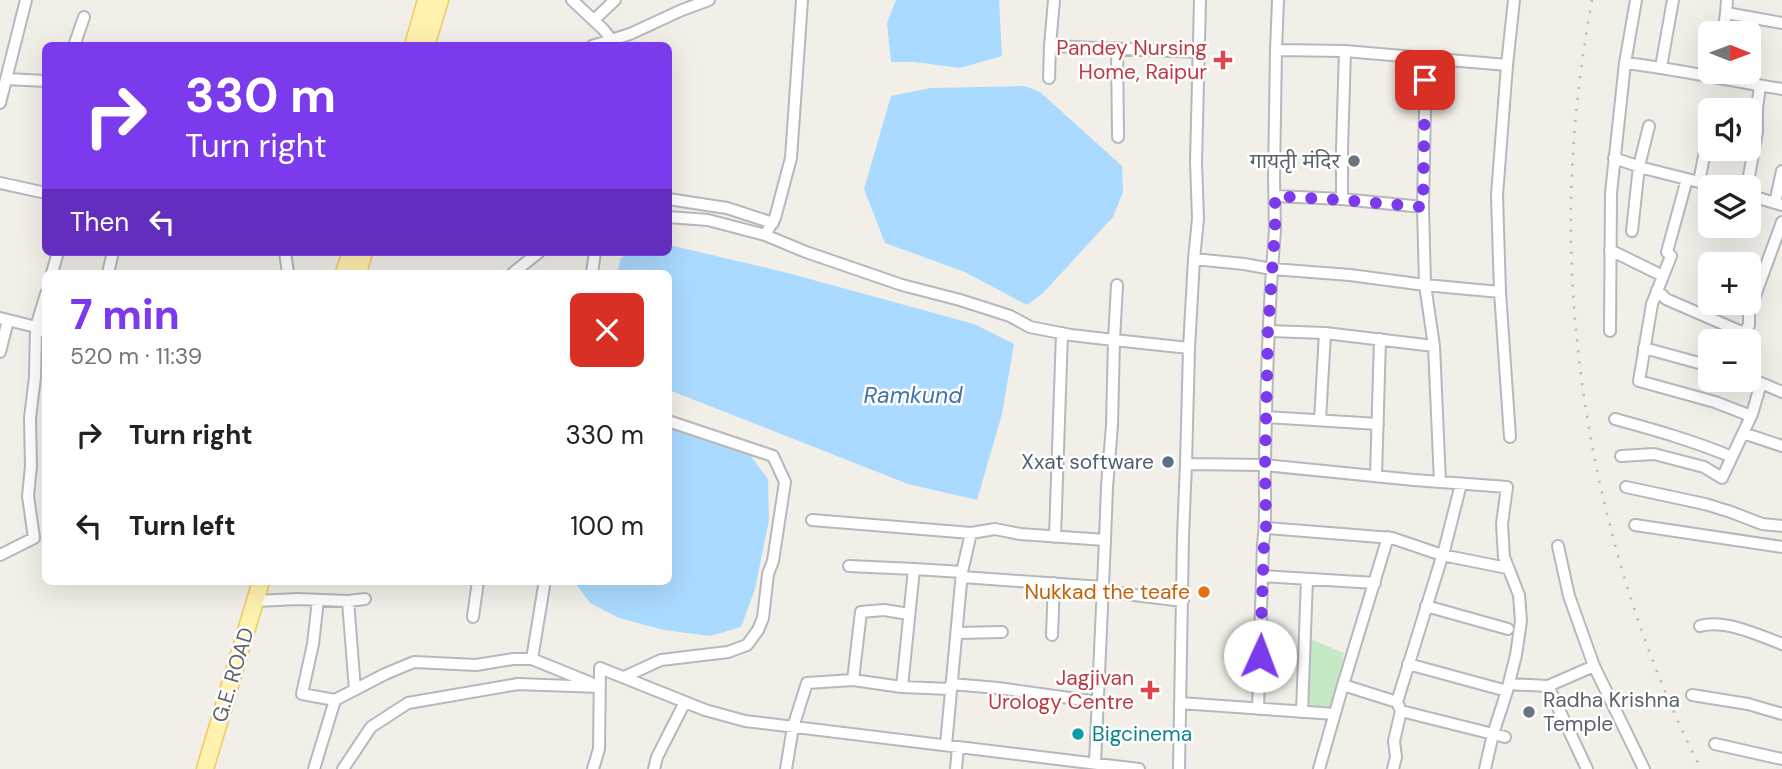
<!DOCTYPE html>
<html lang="en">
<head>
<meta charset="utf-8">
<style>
  body { margin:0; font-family:"DM Sans","Noto Sans Devanagari",sans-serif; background:#f6f6f6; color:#222; height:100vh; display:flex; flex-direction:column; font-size:26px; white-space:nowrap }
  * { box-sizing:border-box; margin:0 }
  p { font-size:23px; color:#767676 }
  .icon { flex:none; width:38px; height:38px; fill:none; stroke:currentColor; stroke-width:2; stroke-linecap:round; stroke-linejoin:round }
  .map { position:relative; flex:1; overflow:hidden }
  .details { position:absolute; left:42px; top:270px; width:630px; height:315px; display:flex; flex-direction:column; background:#fff; border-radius:10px; box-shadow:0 7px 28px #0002 }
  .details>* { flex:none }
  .top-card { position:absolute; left:42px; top:42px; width:630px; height:214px; border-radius:10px; box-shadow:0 7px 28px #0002; background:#7c3aed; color:#fff; overflow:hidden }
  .needle { width:46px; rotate:91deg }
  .tools { position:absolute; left:1698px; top:21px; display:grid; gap:14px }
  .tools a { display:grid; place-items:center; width:63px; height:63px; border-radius:10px; background:#fff; box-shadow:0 7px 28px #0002; font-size:35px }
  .pin { position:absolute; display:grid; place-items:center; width:60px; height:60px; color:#fff; margin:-30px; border-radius:14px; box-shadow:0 4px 10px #0006 }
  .me { position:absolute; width:77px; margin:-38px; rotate:2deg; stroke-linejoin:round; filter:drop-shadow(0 0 5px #0008) }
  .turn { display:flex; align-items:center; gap:24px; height:147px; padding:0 28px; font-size:32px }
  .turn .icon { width:91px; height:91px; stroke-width:2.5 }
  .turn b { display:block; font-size:49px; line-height:60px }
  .then { display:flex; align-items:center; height:66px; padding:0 28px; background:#0003; gap:14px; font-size:26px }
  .round { display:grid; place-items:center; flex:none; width:74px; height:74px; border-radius:10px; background:#f6f6f6 }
  .overview { display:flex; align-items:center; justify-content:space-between; height:119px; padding:0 28px }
  h1 { font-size:42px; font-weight:800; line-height:52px; color:#7c3aed }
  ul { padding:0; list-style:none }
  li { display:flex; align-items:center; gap:21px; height:91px; padding:0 28px }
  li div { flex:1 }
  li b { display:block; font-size:26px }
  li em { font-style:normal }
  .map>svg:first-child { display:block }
</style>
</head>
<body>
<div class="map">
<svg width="1782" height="769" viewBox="0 0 1782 769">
  <rect width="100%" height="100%" fill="#f1efe8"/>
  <path fill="#c5e8c5" d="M1310,639l34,14 -13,55 -23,-2z"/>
  <path fill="#aadaff" d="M896,0h103l3,56 -42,12 -45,-6h-24l-4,-39z
    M1025,86l15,6 82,74 1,26 -10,25 -70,76 -16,12 -62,-33 -80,-29 -21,-54 27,-93 40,-8z
    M669,245l115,27 190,52 40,20 -12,70 -25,86 -69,-16 -239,-94 -1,-117h-51l4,-15 9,-6h38z
    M669,427l14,4 67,24 18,24 1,41 -14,69 -14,38 -31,9 -46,-6 -45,-12 -29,-15 -16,-22h94z"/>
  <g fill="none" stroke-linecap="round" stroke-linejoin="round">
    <defs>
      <path id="street" d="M572,0l31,29 8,10
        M1054,0l-4,46 148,6
        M1727,0l-1,13 56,10
        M594,20l21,-20
        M1723,33l3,-20
        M74,46l10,-29
        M592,46l38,-12 52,-24 27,-10
        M1117,48l1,89
        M1276,50l2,-50
        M1426,58l81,7
        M1625,63c53,6 104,18 157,26
        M1661,67l12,-67
        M1049,78l1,-32
        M6,79l40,2
        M0,103l26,-103
        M1614,158l29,10 76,19
        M1687,179l-20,73 4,4 -19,48 -13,77 76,21 36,14
        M1699,182l11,-57
        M0,183l46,10
        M1747,187l10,-55v-24l3,-22
        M1748,195l34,10
        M1275,196l67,3 81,8
        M668,199l59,9 46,15
        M1342,199v-51l3,-97
        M1775,203l7,-32
        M668,217l40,3 57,15 41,17 96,33 58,15 50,16 20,11 41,8 43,5 3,-55
        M1632,231l7,-65 10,-40
        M765,235l10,-17 16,-60 11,-158
        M1610,250l53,26
        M285,252l3,21
        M1194,259l4,-40 -2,-57 4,-162
        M52,273l6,-21
        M108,273l5,-21
        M513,273l26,-21
        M592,273l3,-21
        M1657,290l9,9 78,34
        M0,318l36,9 10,6
        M1268,331l57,2
        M1610,331l1,-138 14,-130 11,-63
        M1743,341l1,-8 5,-8v-13l33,-90
        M1644,348l66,18
        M0,352l8,-32
        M1266,417l112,7
        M1615,419c40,11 79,22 117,38
        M1320,420l5,-87 109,13
        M1743,433l39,13
        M1510,437l-10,-145 -3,-97 10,-130 7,-65
        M1621,456l33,-2 50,13 18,11 30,-64 9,-31 21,9
        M1376,476l4,-137
        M1440,482l-6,-136 -9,-61 75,7
        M1461,484l-16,63 -48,155 4,9 104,26
        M1626,487l79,17 26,8 31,12 20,2
        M812,520l159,13 24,-4 25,5 85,6 -10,223
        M1635,525l147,22
        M1266,528l126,10 50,17 65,13
        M1055,537l7,-204
        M1105,540l2,-53 5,-62 2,-85 75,8
        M1558,546l11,50 25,70 50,103
        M0,555l34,-17 -6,-42 3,-30 -1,-48 5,-41 1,-50 10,-33
        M849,566l65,3
        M1262,576l113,7
        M962,577l140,10
        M543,581l1,5 -12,73 59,24
        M1102,591l81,10
        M318,600l-5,44 -11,50 33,6
        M255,601l43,-2 50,2 17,-2
        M348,601l7,89
        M1426,606l82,23
        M909,614l-25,-4 -23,2 -8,68 49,7 49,2
        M473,617l5,-36
        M1700,626c24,-7 59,9 82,18
        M957,633l45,-1
        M1052,635l2,-52
        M1408,664l99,27
        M624,677l37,-17 67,-8 19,-7 11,-15 5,-12 5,-44 5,-13 12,-79 -12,-26 -105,-35
        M951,684l47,4 100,14
        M1509,684l39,2 39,83
        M1343,685l54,17
        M1548,686l46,-20
        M902,687l12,-118 48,3
        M1692,695l56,9 34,10
        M1180,703l155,11
        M1258,709l5,-165c4,-27 1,-54 2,-81 1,-65 3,-129 7,-194l78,6 75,10 -2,-78 3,-149 -81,-7 -69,-1 -2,126 1,54 -3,39 -28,-5 -50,-5 -5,89 -3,116 78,1 150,15 93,7 -5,37 2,33 15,38 2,26 -5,34 -9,36 -14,43 -8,35
        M1302,712l5,-133
        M1715,744l67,15
        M946,745l16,-173 9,-39
        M314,769l21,-69 50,-26 29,-12 62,3 37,-6h19
        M343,769l28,-42 37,-24 110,-19 82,3
        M593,769l6,-20 1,-81 105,42 40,11 394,48
        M654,769l3,-12 28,-55
        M786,769l7,-42 14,-44 46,-3
        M956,769l2,-22
        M1179,769l4,-233 3,-72
        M1319,769l24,-84 45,-148
        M1393,769l3,-12 -2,-16 7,-30"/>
      <path id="primary" d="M413,46l13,-46
        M426,46l14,-46
        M344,273l7,-21
        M358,273l6,-21
        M205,769l56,-188"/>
    </defs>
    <use href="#street" stroke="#b5b8bc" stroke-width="14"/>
    <use href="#primary" stroke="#f2c960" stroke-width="19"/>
    <use href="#street" stroke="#fff" stroke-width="10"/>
    <use href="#primary" stroke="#fff2af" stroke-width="16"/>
    <path stroke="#b6b7b8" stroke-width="2.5" stroke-dasharray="2 9" stroke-linecap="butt" d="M1592,0c-9,50 -16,102 -19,153 -13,205 34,433 128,616"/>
  </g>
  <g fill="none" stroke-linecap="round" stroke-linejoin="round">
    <path stroke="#7c3aed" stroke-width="12" stroke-dasharray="0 21.6" d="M1260,656l4,-112 2,-16 -1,-62 3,-135 7,-101v-34l67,4 81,7 2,-127"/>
  </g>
  <g fill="#e0444e" stroke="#fff" stroke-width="2.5">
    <path d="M1219.5 49.5h7v7h7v7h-7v7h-7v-7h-7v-7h7z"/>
    <path d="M1146.5 679.5h7v7h7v7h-7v7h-7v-7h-7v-7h7z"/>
  </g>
  <g fill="#6b7280" stroke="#fff" stroke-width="2.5">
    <circle cx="1354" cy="161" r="7"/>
    <circle cx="1529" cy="712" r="7"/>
  </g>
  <circle fill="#5c6f8a" stroke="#fff" stroke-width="2.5" cx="1168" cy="462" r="7"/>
  <circle fill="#e8710a" stroke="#fff" stroke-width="2.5" cx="1204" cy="592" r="7"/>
  <circle fill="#0f9aa8" stroke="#fff" stroke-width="2.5" cx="1078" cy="734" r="7"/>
  <g text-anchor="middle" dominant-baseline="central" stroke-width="5" stroke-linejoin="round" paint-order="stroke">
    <g font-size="21" fill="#be3a42" stroke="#fff" text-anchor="end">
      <text x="1207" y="48">Pandey Nursing<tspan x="1207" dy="24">Home, Raipur</tspan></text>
      <text x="1134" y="678">Jagjivan<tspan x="1134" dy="24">Urology Centre</tspan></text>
    </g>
    <g font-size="21" fill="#5b616d" stroke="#fff" text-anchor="end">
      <text x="1340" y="161">गायतृी मंदिर</text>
      <text x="1543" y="700" text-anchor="start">Radha Krishna<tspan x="1543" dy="24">Temple</tspan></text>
    </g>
    <g font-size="21" fill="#4e5e75" stroke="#fff" text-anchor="end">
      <text x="1154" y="462">Xxat software</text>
    </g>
    <g font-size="21" fill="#c56008" stroke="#fff" text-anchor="end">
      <text x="1190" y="592">Nukkad the teafe</text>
    </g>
    <g font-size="21" fill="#5f6368" stroke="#fff">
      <text transform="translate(233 675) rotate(-73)">G.E. ROAD</text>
    </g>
    <g font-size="21" fill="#0d838f" stroke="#fff" text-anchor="start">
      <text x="1092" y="734">Bigcinema</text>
    </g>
    <g font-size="23" font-style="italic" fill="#4174aa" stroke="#fff">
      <text x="913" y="395">Ramkund</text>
    </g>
  </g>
</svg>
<div class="tools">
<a><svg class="needle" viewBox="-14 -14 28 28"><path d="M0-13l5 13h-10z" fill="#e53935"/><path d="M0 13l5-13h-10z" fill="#767676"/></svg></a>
<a><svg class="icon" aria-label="sound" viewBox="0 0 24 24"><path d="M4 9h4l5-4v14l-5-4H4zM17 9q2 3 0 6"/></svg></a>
<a><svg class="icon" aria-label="layers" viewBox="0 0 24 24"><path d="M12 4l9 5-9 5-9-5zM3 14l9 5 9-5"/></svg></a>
<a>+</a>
<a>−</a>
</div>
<div class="pin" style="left:1425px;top:80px;background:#d93025"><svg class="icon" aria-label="arrive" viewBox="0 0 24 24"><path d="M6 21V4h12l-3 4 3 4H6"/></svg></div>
<svg class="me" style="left:1260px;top:656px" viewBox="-20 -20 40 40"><circle r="19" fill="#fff"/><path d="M0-13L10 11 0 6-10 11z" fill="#7c3aed"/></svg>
<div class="top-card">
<div class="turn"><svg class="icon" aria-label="right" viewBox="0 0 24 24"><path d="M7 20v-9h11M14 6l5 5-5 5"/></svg><div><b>330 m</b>Turn right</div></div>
<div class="then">Then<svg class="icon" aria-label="left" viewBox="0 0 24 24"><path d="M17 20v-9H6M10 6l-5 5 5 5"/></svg></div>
</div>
<section class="details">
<div class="overview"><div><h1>7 min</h1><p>520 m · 11:39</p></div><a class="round" style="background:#d93025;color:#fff"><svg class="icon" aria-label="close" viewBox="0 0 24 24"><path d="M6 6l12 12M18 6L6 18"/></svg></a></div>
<ul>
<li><svg class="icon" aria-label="right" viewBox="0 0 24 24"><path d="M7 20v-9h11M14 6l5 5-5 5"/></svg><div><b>Turn right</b></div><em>330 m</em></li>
<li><svg class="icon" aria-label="left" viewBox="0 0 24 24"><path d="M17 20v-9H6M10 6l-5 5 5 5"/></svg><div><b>Turn left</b></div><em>100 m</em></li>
</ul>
</section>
</div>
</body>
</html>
